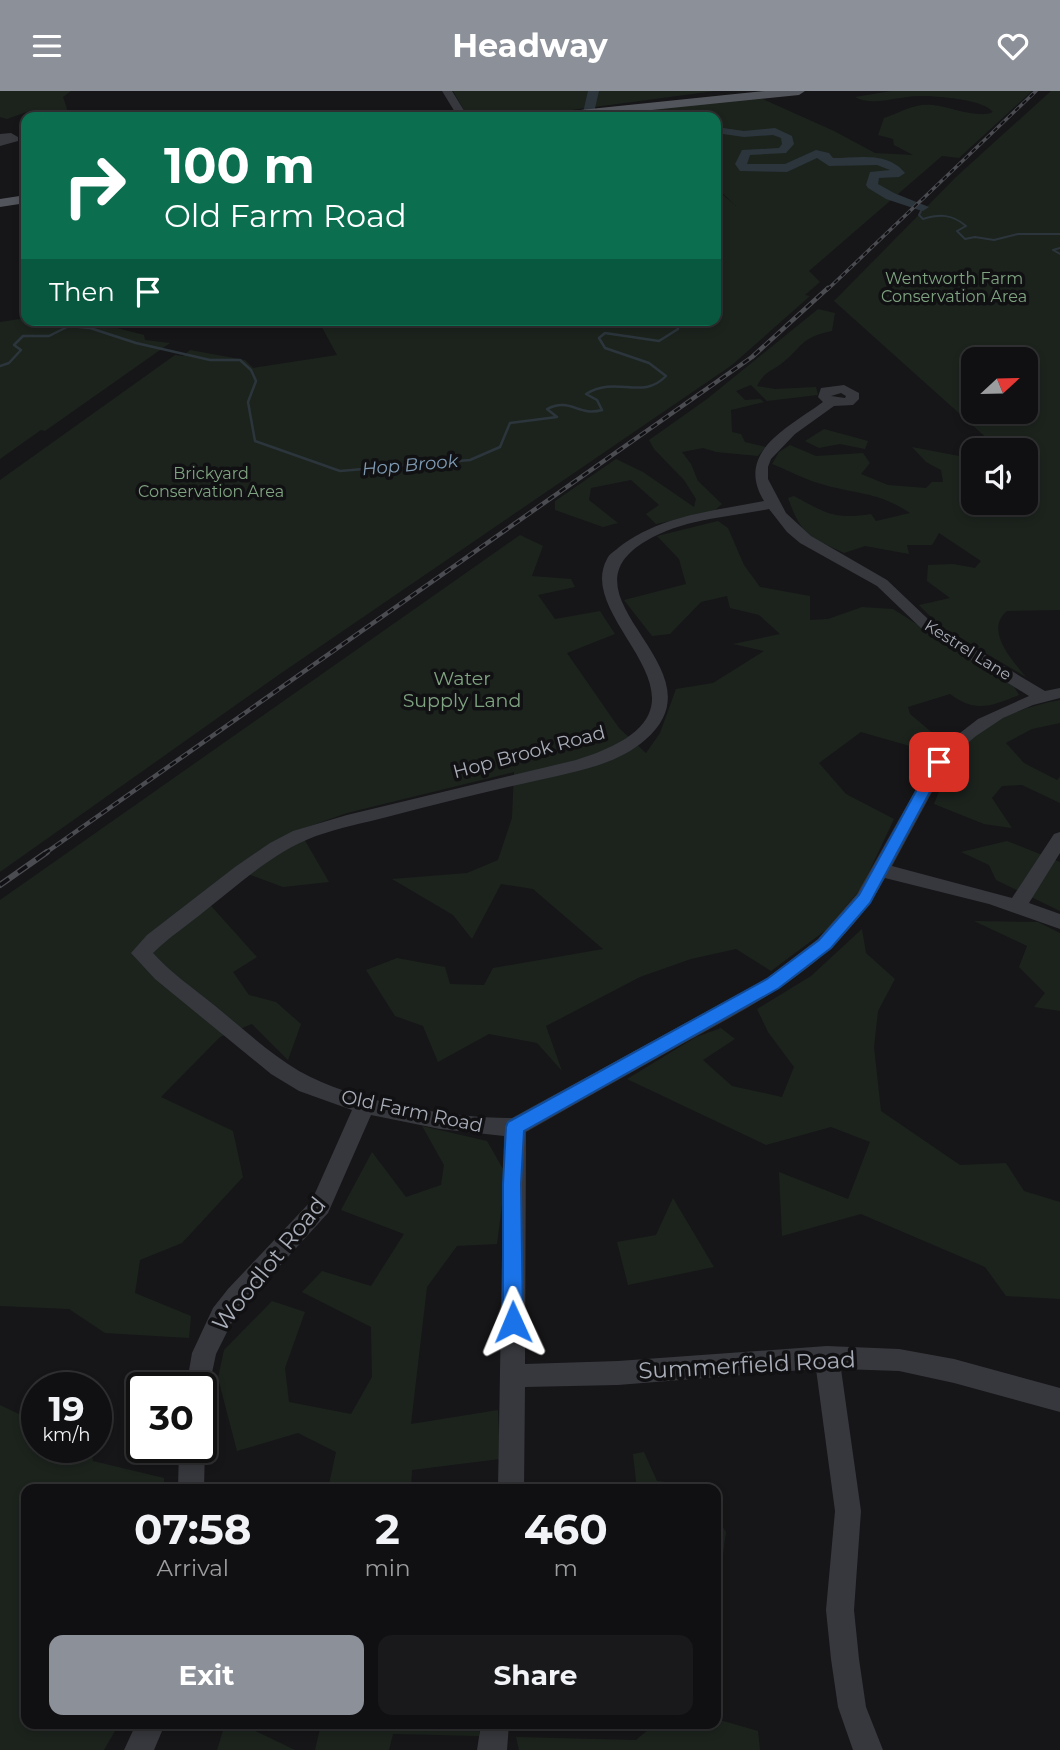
<!DOCTYPE html>
<html lang="en">
<head>
<meta charset="utf-8">
<style>
  body { margin:0; font-family:Montserrat,sans-serif; background:#19191b; color:#f1f3f6; height:100vh; display:flex; flex-direction:column; font-size:26px; white-space:nowrap }
  * { box-sizing:border-box; margin:0 }
  p { font-size:23px; color:#9c9d9f }
  .icon { flex:none; width:38px; height:38px; fill:none; stroke:currentColor; stroke-width:2; stroke-linecap:round; stroke-linejoin:round }
  .map { position:relative; flex:1; overflow:hidden }
  .details { position:absolute; left:21px; top:1393px; width:700px; height:245px; display:flex; flex-direction:column; background:#101012; border-radius:14px; box-shadow:0 4px 10px #0003,0 0 0 2px #303032 }
  .details>* { flex:none }
  .top-card { position:absolute; left:21px; top:21px; width:700px; height:214px; border-radius:14px; box-shadow:0 4px 10px #0003,0 0 0 2px #303032; background:#0b6e4f; color:#fff; overflow:hidden }
  .needle { width:46px; rotate:68deg }
  .tools { position:absolute; left:961px; top:256px; display:grid; gap:14px }
  .tools a { display:grid; place-items:center; width:77px; height:77px; border-radius:14px; background:#101012; box-shadow:0 4px 10px #0003,0 0 0 2px #303032; font-size:35px }
  .speed { position:absolute; left:21px; top:1281px; display:flex; gap:14px; font-size:35px; font-weight:700; text-align:center }
  .speed>* { display:grid; place-content:center; width:91px; height:91px; border-radius:50%; background:#101012; box-shadow:0 4px 10px #0003,0 0 0 2px #303032; line-height:1 }
  .speed small { font-size:18px; font-weight:400 }
  .speed .limit { border:4px solid #111; border-radius:10px; background:#fff; color:#111 }
  .pin { position:absolute; display:grid; place-items:center; width:60px; height:60px; color:#fff; margin:-30px; border-radius:14px; box-shadow:0 4px 10px #0006 }
  .me { position:absolute; width:77px; margin:-38px; rotate:359deg; stroke-linejoin:round; filter:drop-shadow(0 0 5px #0008) }
  .turn { display:flex; align-items:center; gap:24px; height:147px; padding:0 28px; font-size:32px }
  .turn .icon { width:91px; height:91px; stroke-width:2.5 }
  .turn b { display:block; font-size:49px; line-height:60px }
  .then { display:flex; align-items:center; height:66px; padding:0 28px; background:#0003; gap:14px; font-size:26px }
  .eta { display:flex; justify-content:space-evenly; align-items:center; height:119px; text-align:center }
  .eta b { font-size:42px; font-weight:700; line-height:49px }
  .cta { display:flex; gap:14px; margin-top:auto; padding:14px 28px }
  .cta a { flex:1; height:80px; border-radius:14px; background:#8c9099; color:#fff; font-size:28px; font-weight:700; line-height:80px; text-align:center }
  .cta a+a { background:#19191b; color:#f1f3f6 }
  header { display:flex; justify-content:space-between; align-items:center; height:91px; padding:0 28px; background:#8c9099; color:#fff; font-size:32px; font-weight:700 }
  .map>svg:first-child { display:block }
</style>
</head>
<body>
<header><svg class="icon" aria-label="menu" viewBox="0 0 24 24"><path d="M4 6h16M4 12h16M4 18h16"/></svg>Headway<svg class="icon" aria-label="heart" viewBox="0 0 24 24"><path d="M12 20l-8-8c-3-5 5-10 8-4 3-6 11-1 8 4z"/></svg></header>
<div class="map">
<svg width="1060" height="1659" viewBox="0 0 1060 1659">
  <rect width="100%" height="100%" fill="#161618"/>
  <path fill="#1c231d" fill-rule="evenodd" d="M0,0h71l-8,6 4,12 -2,4 -33,-3 -25,9 -7,-2z
    M453,0h262l-196,26c-21,0 -35,-4 -55,-7z
    M891,0h141l-73,67 -17,-2 -133,115 11,11 -15,13 5,1 -78,69 -455,311 -277,196v-392l175,-125 8,1 7,-6 55,10 8,8 84,-13 -19,-35h398v-131l20,17 -20,-19v-70h-131l171,-21 78,35 41,22 38,2 -19,-10 -1,-6 -15,-4 6,-17c17,-6 31,-15 49,-13 17,2 46,14 60,7 -10,-13 -56,-16 -74,-16 -20,0 -47,11 -64,1z
    M1051,0h9v519l-53,1c-23,19 5,49 19,66l-86,-51 -21,-21 31,-7 -23,-17 1,-16 25,-1 22,4 6,-7 -42,-28 -7,12h-25l2,9 -44,-8 -21,7c-36,-17 -42,-17 -56,-55l6,-2c32,17 40,24 77,18l5,7 34,-8c-32,-22 -58,-19 -92,-30 -16,-5 -31,-13 -46,-19l7,-12 11,-7 26,11 47,-3 7,10 -9,11 27,11 38,3 6,-6h11l-2,-12 -15,-8 -14,-15 47,9 14,15v31h53v-52h-26l-166,-149 122,-124zM973,268h53v52h-53z
    M818,218l17,4 -3,18c-33,7 -28,15 -51,33 -11,8 -17,8 -24,22l18,3 41,-2 2,8 -51,6 -16,-16 -15,6 9,9 15,-1 4,3 -33,8 1,22 9,2 4,8 21,5 -8,9 -42,-4 -13,-4 -21,4 9,12 7,17 24,23 -9,8 -57,12 -10,-10 13,-9 -28,-25 -40,8 -2,12 29,23 -15,4 -48,-17v-9l61,-42 27,13 51,35 2,-8 -12,-19 -30,-31 -5,-9 58,-41z
    M26,227v2h75l1,4 42,11 1,5 25,3 -125,88 -4,-1 -41,29v-137z
    M824,338l44,12 -3,8 -25,-5 -21,4 -14,-7z
    M718,430l10,7 16,37 16,22 50,9v24l18,-1 34,-12 31,2 120,76 6,10c-26,10 -43,19 -69,-1l-42,13 2,7 32,27 -25,7 -56,-16 -42,31 27,31 48,25 -32,68 -36,43 -55,41 -35,-22 -45,10 -51,18 -94,49 16,45 -25,-28 -48,-9 -51,28 -15,-36 -28,-10 -29,-46 31,-12 48,9 5,17 34,1 9,-17 110,-19 -70,-60 -32,-5 -29,55 -19,-24 -61,-36 75,-6 31,-13 14,-42 2,-46 -167,41 -48,17 30,52 -46,5 -49,-18 -30,29 53,59 -24,15 16,23 27,7 25,22 -13,36 -36,-36 -32,13 -59,60 72,34 10,46 -61,66 -42,17 -5,33 56,23 -2,22 -84,-5 -36,-24 -69,-3v-406l520,-365 23,11 -11,30 39,3 4,8 -37,8 17,24 45,-8 15,23 -48,19 52,75 27,25 14,-20 16,-44 37,-6 51,-32 -31,-7 47,-10 -21,-19 -29,-7 -3,-12 -26,6 -31,32 -18,2 -28,-36 62,-16 -7,-25 -22,-23z
    M1060,609v23l-28,6 -26,14 18,20 33,17 3,-3v26l-38,-18 -20,1 -10,12 20,30 -28,-4 -50,-20c6,-14 12,-32 20,-45 25,-36 64,-51 106,-59z
    M1007,750l53,21v49l-64,-31 -7,-15 -28,-13z
    M974,830l64,1 22,11v78l-26,-4 11,-14 -26,-26 8,-21z
    M862,838l4,24 29,26 -17,32 -4,36 7,64 79,54 46,-2 18,28 36,11v97l-54,-3 -21,-29 -124,-53 -79,22 -3,-64 69,27 22,-57 -39,-15 -65,18 -139,-66 69,-42 25,-9 14,11 -32,21 29,26 50,11 12,-30 -26,-35 -11,-23 54,-33z
    M422,1035l65,15 19,33 -9,70 -40,2 -30,41 -16,137 87,-14 2,49 -88,11 -1,19h-83l8,-37 -38,-19 -61,18 -19,-73 6,-28 48,-49 33,11 -20,56 4,34 62,12 21,-37 -1,-50 -69,-35 20,-21 49,15 33,-52 -63,-24 31,-58 34,45 35,-12 3,-20z
    M673,1107l41,69 -86,18 -11,-43 39,-7z
    M0,1314l21,10 16,-4v36h54l2,14 71,17v11h-138v235h93l-15,26h-104z
    M644,1361l13,29 37,4 3,4h-60l-4,-35z
    M716,1426l10,15 -7,53v73l-3,-1z
    M716,1628l42,12 2,19h-241l-3,-13 120,3 19,-16h61z
    M225,1633h16l54,26h-78z
    M321,1633h159l-1,12 -86,-2 -4,16h-74z"/>
  <g fill="none" stroke-linecap="round" stroke-linejoin="round">
    <path stroke="#2c353c" stroke-width="2" d="M923,116l-4,8 4,4c17,-5 29,-5 43,7l-9,5 8,8 10,-2 19,3 24,-6h42
      M1060,157l-7,2 7,4"/>
    <path stroke="#2c353c" stroke-width="2.5" d="M0,275l9,-3 12,-13 -7,-5 9,-9h26l20,-10 21,2 46,15 74,17h30l11,10 5,11 -8,21 7,39 85,30 130,-11 30,-13 10,-24 47,-6 -10,-8c24,-12 31,8 55,1l-5,-10 -11,-6c31,-19 56,7 80,-18l-17,-13 -44,-15 -6,-10 6,-5 54,8 19,-12 -1,-9"/>
    <path fill="#2c353c" fill-rule="evenodd" d="M588,0h11l-6,26h-11z
      M716,36l28,4 31,-3 17,8 2,8 -8,9 -36,2 -3,9h38l31,-14 13,3 4,5c24,0 55,-7 72,15l-6,4 -20,1 -1,6 16,9 35,14 -6,4 -4,-1 -33,-11 -18,-11 -2,-3 4,-13 20,-2 -13,-5 -48,1 -12,-8 -30,14 -47,-1 -5,-7 7,-14 37,-2 3,-4 -1,-6 -8,-3 -29,2 -28,-4z"/>
    <path fill="#37383d" fill-rule="evenodd" d="M442,0h10l16,26h-10z
      M11,42l7,4v4l-18,5v-12z
      M844,294l15,8v6l-6,6 -19,1 -39,28 -24,25 -3,8v12l18,34 25,23 76,44 41,39 20,14 97,58 15,-3v10l-27,7 -30,13 -27,18 -25,21 -59,109 120,32 42,-64 6,-2v21l-31,50 31,11v15l-71,-25 -104,-26c-46,84 -121,121 -201,165 -53,30 -106,59 -158,89l-1,232 93,-3 209,-15 72,3 55,10 106,29v24l-106,-29 -55,-12 -58,-2 20,142 -7,99 5,49 7,48 17,43h-30l-15,-43 -7,-48 -5,-49 9,-99 -19,-142 -198,16 -93,2 -1,102h-26l6,-353 -64,-7 -69,-14 -43,98 -84,92 -13,19 -15,30 -9,42 -6,3v-11h-15l6,-35 21,-45 15,-19 84,-89 40,-90 -53,-19 -28,-17 -116,-95 -24,-26 16,-18 88,-68 35,-24 23,-12 54,-16 229,-55c171,-52 -5,-136 31,-201 2,-5 8,-8 11,-11 42,-33 96,-37 146,-47 -30,-49 25,-74 59,-99l-5,-5 3,-9zM841,302l5,3 -1,2 -14,-2zM769,418l18,23 13,11 77,43 46,44 106,66 -51,23 -40,31 -81,144 -39,45 -52,40 -254,139c-62,0 -159,-16 -213,-47 -31,-19 -57,-43 -85,-66 -21,-17 -43,-32 -61,-52 16,-16 35,-28 53,-43 35,-27 67,-58 110,-74 23,-8 47,-13 71,-19 46,-12 93,-24 139,-34 40,-10 87,-15 119,-43 83,-71 -94,-143 1,-199 36,-22 83,-24 123,-32z
      M201,1348l4,8 -1,42h-26l1,-42h22z
      M136,1633h29l-11,26h-30z
      M481,1633h28l-2,26h-30z"/>
    <path fill="#53555c" fill-rule="evenodd" d="M765,0h40l-6,4 -216,22h-38l6,-4z
      M26,104v8l-26,4v-8z"/>
    <defs>
      <path id="rail-far2" d="M827,199l209,-199"/>
      <path id="rail-far1" d="M44,763l708,-497 76,-69"/>
      <path id="rail" d="M0,794l47,-33"/>
    </defs>
    <use href="#rail-far2" stroke="#4a4c52" stroke-width="3.5"/>
    <use href="#rail-far1" stroke="#4a4c52" stroke-width="4.5"/>
    <use href="#rail" stroke="#4a4c52" stroke-width="6"/>
    <use href="#rail-far2" stroke="#111113" stroke-width="2" stroke-dasharray="5" stroke-linecap="butt"/>
    <use href="#rail-far1" stroke="#111113" stroke-width="2.5" stroke-dasharray="7" stroke-linecap="butt"/>
    <use href="#rail" stroke="#111113" stroke-width="3.5" stroke-dasharray="11" stroke-linecap="butt"/>
  </g>
  <path fill="#1a73e8" stroke="#114b97" stroke-width="2" d="M939,666l7,5 -76,141 -39,45 -52,40 -255,143 -3,53 2,138 -3,6 -7,3 -7,-3 -3,-6v-138l3,-57 2,-5 259,-143 52,-39 40,-45 73,-133z"/>
  <g text-anchor="middle" dominant-baseline="central" stroke-width="7" stroke-linejoin="round" paint-order="stroke">
    <g font-size="16" fill="#7fa381" stroke="#111113">
      <text x="954" y="187">Wentworth Farm<tspan x="954" dy="18">Conservation Area</tspan></text>
      <text x="211" y="382">Brickyard<tspan x="211" dy="18">Conservation Area</tspan></text>
    </g>
    <g font-size="16" fill="#a8adb8" stroke="#111113">
      <text transform="translate(968 559) rotate(32)">Kestrel Lane</text>
    </g>
    <g font-size="18" font-style="italic" fill="#7f9bb3" stroke="#111113">
      <text transform="translate(410 374) rotate(-5)">Hop Brook</text>
    </g>
    <g font-size="19" fill="#7fa381" stroke="#111113">
      <text x="462" y="587">Water<tspan x="462" dy="22">Supply Land</tspan></text>
    </g>
    <g font-size="19" fill="#a8adb8" stroke="#111113">
      <text transform="translate(529 661) rotate(-15)">Hop Brook Road</text>
      <text transform="translate(412 1020) rotate(12)">Old Farm Road</text>
    </g>
    <g font-size="23" fill="#a8adb8" stroke="#111113">
      <text transform="translate(269 1173) rotate(-51)">Woodlot Road</text>
      <text transform="translate(747 1274) rotate(-3)">Summerfield Road</text>
    </g>
  </g>
</svg>
<div class="tools">
<a><svg class="needle" viewBox="-14 -14 28 28"><path d="M0-13l5 13h-10z" fill="#e53935"/><path d="M0 13l5-13h-10z" fill="#9c9d9f"/></svg></a>
<a><svg class="icon" aria-label="sound" viewBox="0 0 24 24"><path d="M4 9h4l5-4v14l-5-4H4zM17 9q2 3 0 6"/></svg></a>
</div>
<div class="speed"><div>19<small>km/h</small></div><div class="limit">30</div></div>
<div class="pin" style="left:939px;top:671px;background:#d93025"><svg class="icon" aria-label="arrive" viewBox="0 0 24 24"><path d="M6 21V4h12l-3 4 3 4H6"/></svg></div>
<svg class="me" style="left:513px;top:1231px" viewBox="-20 -20 40 40"><path d="M0-17L14 15 0 8-14 15z" fill="#1a73e8" stroke="#fff" stroke-width="4"/></svg>
<div class="top-card">
<div class="turn"><svg class="icon" aria-label="right" viewBox="0 0 24 24"><path d="M7 20v-9h11M14 6l5 5-5 5"/></svg><div><b>100 m</b>Old Farm Road</div></div>
<div class="then">Then<svg class="icon" aria-label="arrive" viewBox="0 0 24 24"><path d="M6 21V4h12l-3 4 3 4H6"/></svg></div>
</div>
<section class="details">
<div class="eta">
<div><b>07:58</b><p>Arrival</p></div>
<div><b>2</b><p>min</p></div>
<div><b>460</b><p>m</p></div>
</div>
<div class="cta"><a>Exit</a><a>Share</a></div>
</section>
</div>
</body>
</html>
